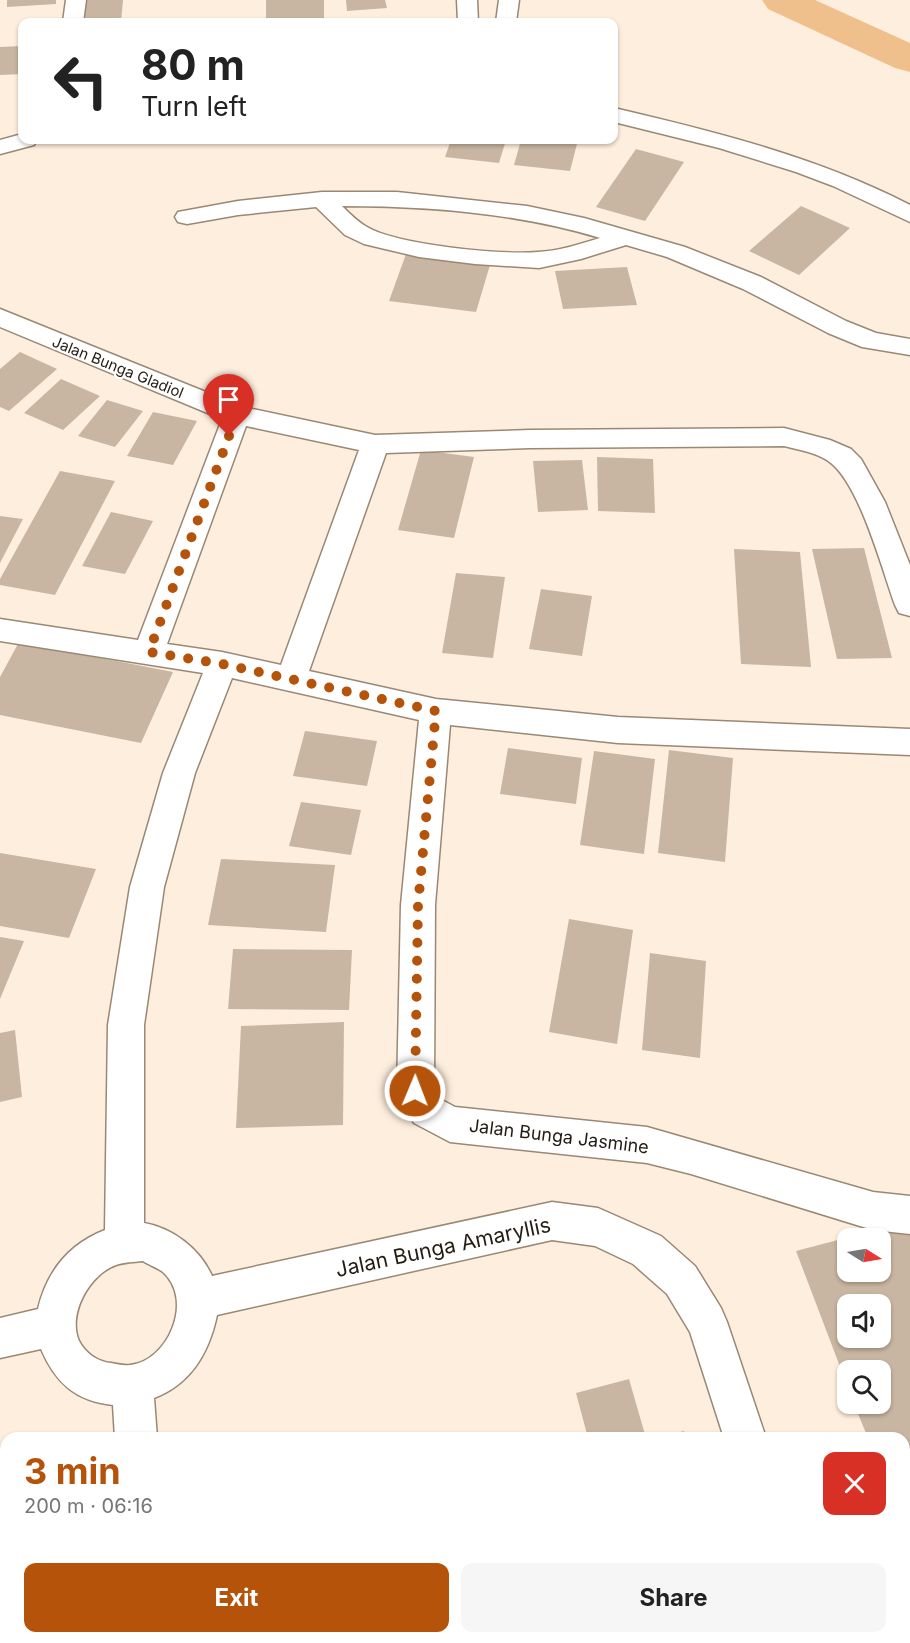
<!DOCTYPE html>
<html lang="en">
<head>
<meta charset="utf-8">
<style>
  body { margin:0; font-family:Inter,sans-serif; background:#f6f6f6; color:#222; height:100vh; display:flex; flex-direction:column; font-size:22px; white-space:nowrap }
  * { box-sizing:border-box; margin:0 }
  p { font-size:20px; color:#767676 }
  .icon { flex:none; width:33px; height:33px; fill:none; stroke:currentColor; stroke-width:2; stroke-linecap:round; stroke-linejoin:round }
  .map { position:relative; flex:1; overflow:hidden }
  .sheet { position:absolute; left:0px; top:1432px; width:910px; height:212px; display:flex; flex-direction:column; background:#fff; border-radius:18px 18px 0 0; box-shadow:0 2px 4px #0004 }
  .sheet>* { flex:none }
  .banner { position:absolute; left:18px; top:18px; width:600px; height:126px; border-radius:12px; box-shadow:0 2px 4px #0004; background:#fff; color:#222; overflow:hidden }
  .needle { width:39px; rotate:101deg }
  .fabs { position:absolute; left:837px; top:1228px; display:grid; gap:12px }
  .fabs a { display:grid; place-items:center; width:54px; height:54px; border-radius:12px; background:#fff; box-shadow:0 2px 4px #0004; font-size:30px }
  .pin { position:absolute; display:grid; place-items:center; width:51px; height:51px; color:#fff; margin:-62px -26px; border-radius:50% 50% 50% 0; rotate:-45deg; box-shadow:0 0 6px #0007 }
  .pin .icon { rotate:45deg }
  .me { position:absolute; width:66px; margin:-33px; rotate:1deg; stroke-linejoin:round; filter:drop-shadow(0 0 4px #0008) }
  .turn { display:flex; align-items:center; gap:21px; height:126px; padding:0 24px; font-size:27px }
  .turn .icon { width:78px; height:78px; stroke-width:2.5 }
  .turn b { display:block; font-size:42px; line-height:51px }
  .round { display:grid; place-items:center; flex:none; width:63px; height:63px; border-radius:12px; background:#f6f6f6 }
  .head { display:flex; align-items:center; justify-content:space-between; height:102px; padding:0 24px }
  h1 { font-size:36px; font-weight:700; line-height:45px; color:#b45309 }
  .button { display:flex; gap:12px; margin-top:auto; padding:12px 24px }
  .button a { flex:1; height:69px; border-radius:12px; background:#b45309; color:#fff; font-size:24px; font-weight:700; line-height:69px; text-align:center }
  .button a+a { background:#f6f6f6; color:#222 }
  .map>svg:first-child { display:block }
</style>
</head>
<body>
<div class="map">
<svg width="910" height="1643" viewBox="0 0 910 1643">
  <rect width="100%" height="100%" fill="#feeedd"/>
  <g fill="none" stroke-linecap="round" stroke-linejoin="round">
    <path fill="#efc08b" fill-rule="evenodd" d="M762,0h53l95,43v29l-15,-4 -127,-59z"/>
  </g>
  <path fill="#c9b6a2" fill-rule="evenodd" d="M7,0h49v4l-49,3z
    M85,0h38l-2,22h-39z
    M266,0h58v22h-58z
    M346,0h39l2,8 -40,3z
    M22,46v28l-22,1v-28z
    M451,140h55l-7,23 -54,-6z
    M521,140h57l-8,31 -56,-6z
    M636,149l48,13 -39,59 -49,-14z
    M801,206l49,22 -51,47 -50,-24z
    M406,254l84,11 -14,47 -87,-11z
    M627,267l10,38 -74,4 -8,-38z
    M20,352l37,17 -48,42 -9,-4v-38z
    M61,379l39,17 -37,34 -39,-17z
    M107,400l36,11 -28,36 -37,-11z
    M153,412l44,9 -24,44 -46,-9z
    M421,450l53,7 -20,81 -56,-8z
    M597,457l56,2 2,54 -57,-2z
    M582,460l6,50 -50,2 -5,-51z
    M60,471l55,10 -60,114 -55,-10v-6z
    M111,512l42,9 -28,53 -43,-8z
    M0,516l23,3 -23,44z
    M864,548l28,110 -55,1 -25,-110z
    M734,549l66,3 11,115 -70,-3z
    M456,573l49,4 -12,81 -51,-5z
    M541,589l51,7 -10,60 -53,-7z
    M19,642l154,30 -32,71 -141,-28v-38z
    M305,731l72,10 -10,45 -74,-10z
    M508,748l74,10 -6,46 -76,-10z
    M669,750l64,8 -8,104 -67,-9z
    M594,751l61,8 -11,95 -64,-9z
    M301,802l60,8 -10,45 -62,-9z
    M0,853l96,16 -27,69 -69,-12z
    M221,859l114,6 -9,67 -118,-7z
    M569,919l64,11 -16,114 -68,-12z
    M0,937l24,4 -24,58z
    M233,949l119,1 -3,60 -121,-1z
    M650,953l56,8 -6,97 -58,-8z
    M344,1022l-1,103 -107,3 5,-102z
    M15,1030l7,67 -22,5v-69z
    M910,1221v328l-6,-14v-97h-36l-14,-34h26v-33h-32l-1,14 -51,-134zM848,1239h32v33h-32zM848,1305h32v33h-32z
    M629,1379l17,59h-58l-12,-45z
    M684,1431l3,7h-28z"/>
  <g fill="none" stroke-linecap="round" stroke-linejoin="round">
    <defs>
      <path id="minor" d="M66,0h20l-3,22h-20z
        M457,0h20l1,22h-20z
        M499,0h20l-3,22h-20z
        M614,108c102,24 203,49 296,97v17l-77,-36 -37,-14 -77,-24 -105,-26z
        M22,134v6h15l-3,5 -34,9v-14z
        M322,192h75l130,14 57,12 101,29 76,30 85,44 30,12 34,6v16l-48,-8 -34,-14 -85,-44 -76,-32 -41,-12 -45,14 -42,9 -64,-4 -56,-7 -55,-13 -19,-9 -29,-28 -78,8 -51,9 -9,-2 -3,-5 3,-5 60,-11zM342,206c86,0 176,7 258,32 -20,6 -41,13 -62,14 -37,3 -141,-7 -171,-25 -9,-5 -17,-13 -25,-21z
        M0,309l243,98 132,28 155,-5 254,-2 46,12 21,9 10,10 24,43 25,63v51l-11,-3 -4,-8c-13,-36 -35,-119 -64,-142 -12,-10 -31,-13 -47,-17l-254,2 -144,5 -77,218 127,28 182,18 292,12v26l-292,-12 -168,-18 -15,180 -1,183 6,11 15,8 192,20 226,65 37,4v38l-37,-4 -182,-56 -44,-11 -197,-21 -36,-19 -17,-32 4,-186 18,-185 -187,-42 -37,95 -31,114 -20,138v198c29,5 56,26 68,53l340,-74 46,6 63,28 34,30 26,42 6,14 39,116h-42l-34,-106 -23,-38 -34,-30 -38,-18 -43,-6 -335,75c-8,38 -26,69 -63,83l3,40h-42l-2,-33c-38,-4 -58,-23 -72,-56l-41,9v-40l38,-9c9,-38 31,-65 67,-79l3,-205 22,-138 33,-114 40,-100 -203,-32v-22l138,21 84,-221 -222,-92zM246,426l113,24 -78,215 -59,-13 -55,-8zM143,1261c6,4 15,7 20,11 32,29 4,90 -33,93 -6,1 -13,-1 -19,-2 -13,-1 -26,-10 -32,-22 -12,-27 11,-67 37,-76 8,-3 18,-3 27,-4z
        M126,1638h47l2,3 -1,2h-51z
        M787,1638h46l2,5h-46z"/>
    </defs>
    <use href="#minor" stroke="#9a8875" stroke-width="3"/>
    <use href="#minor" fill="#fff" fill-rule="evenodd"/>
  </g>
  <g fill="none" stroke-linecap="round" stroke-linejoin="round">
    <path stroke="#b45309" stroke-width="10" stroke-dasharray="0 18" d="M229,436l-80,216 73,12 214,47 -18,194 -3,186"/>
  </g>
  <g text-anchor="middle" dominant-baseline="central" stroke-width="4.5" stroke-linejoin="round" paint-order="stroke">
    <g font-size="15" fill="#231c14" stroke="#fff">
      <text transform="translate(118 367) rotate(22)">Jalan Bunga Gladiol</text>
    </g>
    <g font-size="18" fill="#231c14" stroke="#fff">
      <text transform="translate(559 1136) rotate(7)">Jalan Bunga Jasmine</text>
    </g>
    <g font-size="21" fill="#231c14" stroke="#fff">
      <text transform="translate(443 1247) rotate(-12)">Jalan Bunga Amaryllis</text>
    </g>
  </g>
</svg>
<div class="fabs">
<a><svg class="needle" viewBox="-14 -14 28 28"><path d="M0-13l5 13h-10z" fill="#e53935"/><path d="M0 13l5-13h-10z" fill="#767676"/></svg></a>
<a><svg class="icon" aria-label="sound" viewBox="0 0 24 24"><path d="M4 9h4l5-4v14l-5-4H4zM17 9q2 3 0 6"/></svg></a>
<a><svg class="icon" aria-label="search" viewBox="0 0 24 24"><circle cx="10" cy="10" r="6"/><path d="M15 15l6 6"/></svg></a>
</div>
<div class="pin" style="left:229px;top:436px;background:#d93025"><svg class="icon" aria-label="arrive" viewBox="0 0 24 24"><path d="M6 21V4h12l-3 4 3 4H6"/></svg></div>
<svg class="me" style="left:415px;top:1091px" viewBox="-20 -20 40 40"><circle r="17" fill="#b45309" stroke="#fff" stroke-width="3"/><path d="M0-11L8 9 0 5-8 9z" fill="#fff"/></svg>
<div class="banner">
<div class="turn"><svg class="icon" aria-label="left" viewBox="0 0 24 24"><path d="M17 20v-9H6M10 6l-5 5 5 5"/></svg><div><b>80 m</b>Turn left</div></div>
</div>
<section class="sheet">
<div class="head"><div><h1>3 min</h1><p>200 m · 06:16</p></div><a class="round" style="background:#d93025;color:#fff"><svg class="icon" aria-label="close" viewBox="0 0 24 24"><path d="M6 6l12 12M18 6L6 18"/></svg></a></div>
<div class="button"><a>Exit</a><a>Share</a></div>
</section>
</div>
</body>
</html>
